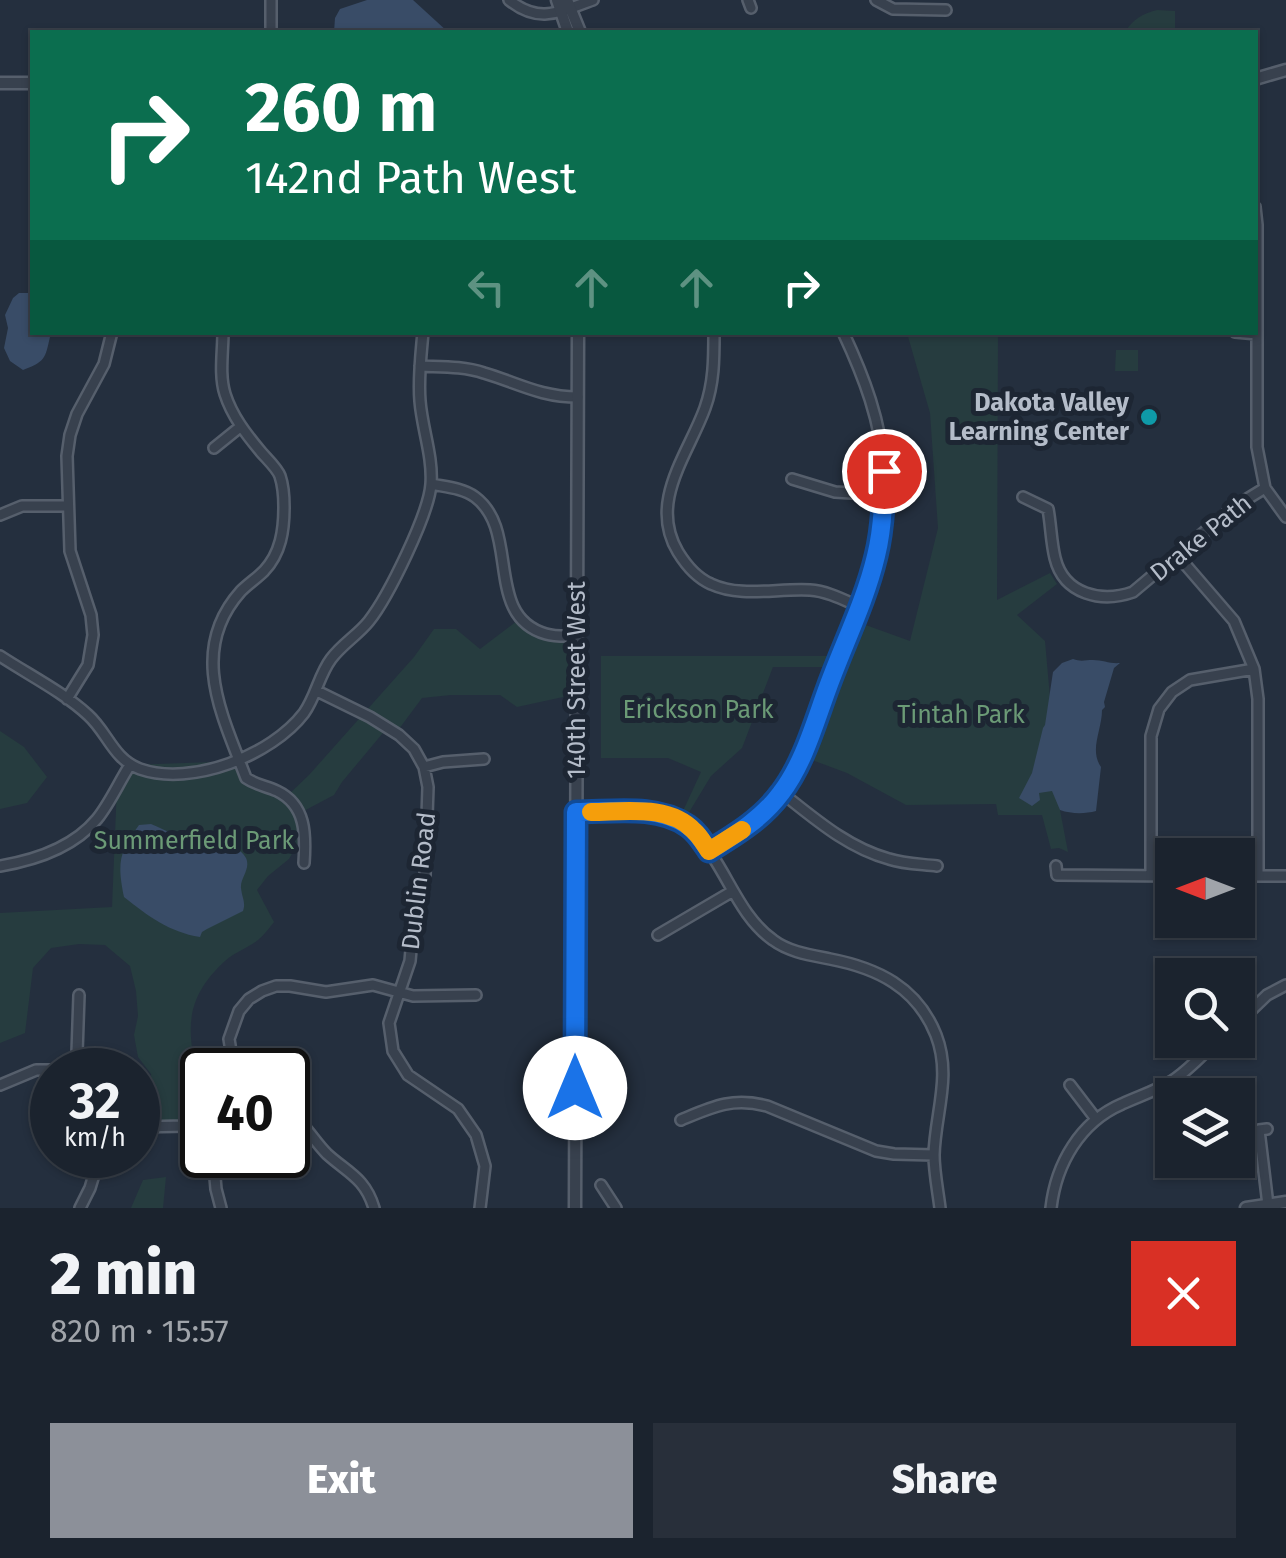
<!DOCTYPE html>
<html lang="en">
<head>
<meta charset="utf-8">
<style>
  body { margin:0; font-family:"Fira Sans",sans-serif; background:#282f3a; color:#f1f3f6; height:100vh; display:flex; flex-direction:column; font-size:38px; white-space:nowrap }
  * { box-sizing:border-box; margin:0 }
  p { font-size:32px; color:#a0a4aa }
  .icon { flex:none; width:55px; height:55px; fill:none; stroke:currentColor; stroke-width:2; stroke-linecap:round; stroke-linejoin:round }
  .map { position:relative; height:1208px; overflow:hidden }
  .details { display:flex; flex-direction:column; background:#1b232e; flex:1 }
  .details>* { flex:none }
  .hud { position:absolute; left:30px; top:30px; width:1228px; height:305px; border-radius:0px; box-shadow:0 2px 8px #0004,0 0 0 2px #39404a; background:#0b6e4f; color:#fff; overflow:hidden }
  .needle { width:65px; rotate:270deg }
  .tools { position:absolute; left:1155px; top:838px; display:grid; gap:20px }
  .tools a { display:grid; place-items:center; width:100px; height:100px; border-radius:0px; background:#1b232e; box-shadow:0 2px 8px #0004,0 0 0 2px #39404a; font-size:50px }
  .speed { position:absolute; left:30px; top:1048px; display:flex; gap:20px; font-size:50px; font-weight:700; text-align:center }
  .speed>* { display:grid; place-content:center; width:130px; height:130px; border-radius:50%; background:#1b232e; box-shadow:0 2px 8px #0004,0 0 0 2px #39404a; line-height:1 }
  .speed small { font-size:25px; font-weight:400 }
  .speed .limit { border:5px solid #111; border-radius:15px; background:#fff; color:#111 }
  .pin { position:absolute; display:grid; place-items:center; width:85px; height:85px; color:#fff; margin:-42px; border:5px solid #fff; border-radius:50%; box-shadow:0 2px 10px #0007 }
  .me { position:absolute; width:110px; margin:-55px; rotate:0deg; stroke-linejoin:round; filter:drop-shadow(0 0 8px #0008) }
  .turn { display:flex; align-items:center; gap:35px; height:210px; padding:0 50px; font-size:45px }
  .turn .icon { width:130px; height:130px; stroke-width:2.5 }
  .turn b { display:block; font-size:70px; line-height:85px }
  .lanes { display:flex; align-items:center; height:95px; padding:0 50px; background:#0003; justify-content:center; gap:50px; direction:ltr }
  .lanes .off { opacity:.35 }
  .round { display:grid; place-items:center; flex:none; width:105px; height:105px; border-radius:0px; background:#282f3a }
  .overview { display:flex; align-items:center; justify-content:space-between; height:170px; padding:0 50px }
  h1 { font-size:60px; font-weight:800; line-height:75px }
  .action { display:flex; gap:20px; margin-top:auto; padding:20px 50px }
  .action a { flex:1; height:115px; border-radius:0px; background:#8c9099; color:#fff; font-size:40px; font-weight:800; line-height:115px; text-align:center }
  .action a+a { background:#282f3a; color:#f1f3f6 }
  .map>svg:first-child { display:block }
</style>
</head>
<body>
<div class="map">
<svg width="1286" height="1208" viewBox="0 0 1286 1208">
  <rect width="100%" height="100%" fill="#242f3e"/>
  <path fill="#263c3f" d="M1157,10l18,1v21h-50c8,-13 17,-18 32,-22z
    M907,333h91l-1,267 53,-27 7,11 -40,31 28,26 15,169 8,42 -9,-4 -8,1 -9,-34h-44l-2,-11 -90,1 -59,-32 -35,-13 51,-136 47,17 28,-113 -8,-115z
    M1116,350h22v21h-23z
    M521,618l44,18h12v58l-60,13 -17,-12h-49l-29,3 -26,35 -9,-5 -45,54 -8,13 -34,18 5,18 -16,28 -21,17 -11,14 17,32c-5,6 -10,13 -16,18 -10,8 -23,12 -33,21 -60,55 -23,96 -23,161l-50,5 -1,-53 -13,-17 -4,-22 4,-19 -2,-25 -6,-25 -25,-21 -26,-1 -28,4 -18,20 -8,65 -25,10v-130l112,-6 5,-121 13,-21 109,-4 7,17 41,18 22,-21 105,-118 20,-28h22l24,20z
    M601,656h229l-4,11h-53l-31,81 -31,28 -23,38 -5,-3 18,-39 -33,-14h-67z
    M0,731l24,16 23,30 -20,26 -27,6z
    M166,1177l-3,31h-32l12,-28z"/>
  <path fill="#394c67" d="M367,0h46l35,32h-114l1,-14 5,-9z
    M19,293h13v39l19,1c-6,23 -3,28 -28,37l-13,-9 -6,-13 4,-20 -3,-13 8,-17z
    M1073,659c8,3 12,1 20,1 10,0 17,4 27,3l-6,5 -10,34 1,5 -3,3c0,20 -13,40 -1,57l-5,44c-11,3 -25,3 -36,-1l-8,-19 -13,2 1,7 -8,6 -13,-8 13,-25 11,-45 2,-3 8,-53 9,-9z
    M151,824c17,7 34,17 52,22 14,4 33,-6 43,12 5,11 -6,20 -5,30 1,10 5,14 2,23l-36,18 -5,3 -2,5c-31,-5 -52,-21 -76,-40 -7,-34 -5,-45 15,-72z"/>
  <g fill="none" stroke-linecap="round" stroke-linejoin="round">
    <defs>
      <path id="minor" d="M271,0v32
        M509,0c31,25 52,11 84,0
        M748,0l3,8
        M876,0l17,9 53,1
        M1255,207l2,18v222l8,41 21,29
        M223,332c0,20 -4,43 2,62 7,22 21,40 36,58 6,7 16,16 19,24 3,9 4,22 4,31 0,23 -3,46 -20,64 -7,7 -16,13 -23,20 -53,59 -19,124 5,187 10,7 20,8 31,13 29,14 29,43 27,72
        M714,332c0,27 0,51 -9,76 -17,47 -57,94 -27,144 8,13 19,26 33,32 30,14 66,4 99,6 17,1 34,10 50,17
        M1235,332l22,2
        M420,366c21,1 43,0 64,7 34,10 56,24 94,24
        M214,448l26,-21
        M792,479l43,13 49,3
        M431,484c15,3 32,4 44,13 46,34 8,119 71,137 10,3 21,2 31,2
        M1023,497l25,12c3,16 3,33 7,49 9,37 47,45 78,34l101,-85 31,-19
        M0,515l22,-9h45
        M1178,556l56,65 20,48 4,30v177
        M0,656c29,19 63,36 88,59 20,18 25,44 52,54 52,18 132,-14 164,-56 12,-17 15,-38 27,-54 11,-15 27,-24 38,-38 19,-24 60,-107 62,-137 2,-28 -9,-56 -11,-83 -2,-23 1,-46 3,-69
        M317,691l53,26 29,18 15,14 10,18 4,20 -3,88 -11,41 -4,45 -21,62 4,28 15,24 50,34 18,26 9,31 -5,42
        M67,699l21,-34 5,-30 -2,-20 -21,-64 -3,-95 3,-21 7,-21 27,-50 8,-32
        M424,767l19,-5 41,-3
        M782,793c33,26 66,55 107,66 15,5 32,5 48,7
        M576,812c27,0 75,-6 98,6 48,25 55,91 99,122 16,12 37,15 57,19 47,9 87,28 106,76 16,41 -1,79 -2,120 0,17 4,36 6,53
        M709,851c26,-16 52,-32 71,-56 24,-30 34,-70 47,-105 26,-72 61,-140 57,-219 -3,-50 -20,-94 -41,-139
        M0,866c36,-6 73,-18 97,-47 13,-16 22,-37 33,-54
        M1056,866l1,9 115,1
        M1151,876v-140l8,-27 13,-17 18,-12 64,-11
        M1238,876h48
        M658,935l75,-44
        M1238,1023l29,-28 19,-10
        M72,1070l5,-17 2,-58
        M234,1070l-5,-31 10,-28 10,-12 13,-8 14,-5h14l36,6 47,-7 40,11 63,-1
        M0,1085l36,-15h18
        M1070,1085l26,34
        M288,1112c17,11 25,28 39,42 21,19 38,24 47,54
        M681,1120c31,-13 51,-23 86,-14l109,45 18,3 40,1
        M138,1127l48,-1 16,-4
        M1267,1129l-8,1 9,75
        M213,1155l3,34 5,19
        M601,1185l15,23
        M80,1208l10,-20 10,-33
        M1051,1208c5,-44 29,-86 71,-104 17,-8 34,-13 50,-23 17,-11 31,-27 46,-41"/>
      <path id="tertiary" d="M557,0l11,32
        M567,0l13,32
        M1255,79l31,-9
        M0,83h32
        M575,1208l3,-876
        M1246,1208l40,-6"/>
    </defs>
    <use href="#minor" stroke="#565f6c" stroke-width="14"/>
    <use href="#tertiary" stroke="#565f6c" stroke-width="15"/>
    <use href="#minor" stroke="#38414e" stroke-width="9"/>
    <use href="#tertiary" stroke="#38414e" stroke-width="10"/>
  </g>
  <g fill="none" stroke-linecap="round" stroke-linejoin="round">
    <defs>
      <path id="route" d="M575,1088l1,-276c36,0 81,-8 112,14 9,6 15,16 21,25 26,-16 53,-32 72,-58 23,-30 34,-71 47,-106 16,-44 37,-85 48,-131 7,-28 8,-56 8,-85"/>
    </defs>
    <use href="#route" stroke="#114b97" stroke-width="25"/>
    <use href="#route" stroke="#1a73e8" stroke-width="18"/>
    <path stroke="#f59e0b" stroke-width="18" d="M591,812c33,0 78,-8 103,19 6,5 10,13 15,20l33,-21"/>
  </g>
  <circle fill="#0f9aa8" stroke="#1d2633" stroke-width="4" cx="1149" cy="417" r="10"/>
  <g text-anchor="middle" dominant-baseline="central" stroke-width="10" stroke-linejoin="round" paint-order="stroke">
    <g font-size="25" font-weight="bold" fill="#b4bcc9" stroke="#1d2633" text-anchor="end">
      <text x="1129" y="403">Dakota Valley<tspan x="1129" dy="29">Learning Center</tspan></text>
    </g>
    <g font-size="25" fill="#b4bcc9" stroke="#1d2633">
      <text transform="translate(1201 538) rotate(-39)">Drake Path</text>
      <text transform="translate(577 680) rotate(-90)">140th Street West</text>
      <text transform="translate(419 881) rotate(-83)">Dublin Road</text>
    </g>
    <g font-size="25" fill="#6b9a76" stroke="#1d2633">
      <text x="698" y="710">Erickson Park</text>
      <text x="961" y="715">Tintah Park</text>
      <text x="194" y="841">Summerfield Park</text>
    </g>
  </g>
</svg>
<div class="tools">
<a><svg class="needle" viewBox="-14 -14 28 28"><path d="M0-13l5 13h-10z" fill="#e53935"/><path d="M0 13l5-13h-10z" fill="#a0a4aa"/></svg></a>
<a><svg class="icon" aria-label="search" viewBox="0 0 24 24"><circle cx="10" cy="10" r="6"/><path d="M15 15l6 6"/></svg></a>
<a><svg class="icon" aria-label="layers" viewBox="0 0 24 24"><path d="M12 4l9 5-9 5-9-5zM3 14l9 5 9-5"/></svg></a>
</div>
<div class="speed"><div>32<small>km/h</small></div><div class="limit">40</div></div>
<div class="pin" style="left:884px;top:471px;background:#d93025"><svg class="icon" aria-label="arrive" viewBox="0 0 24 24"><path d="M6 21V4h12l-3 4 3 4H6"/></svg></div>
<svg class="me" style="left:575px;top:1088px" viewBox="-20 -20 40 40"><circle r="19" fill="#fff"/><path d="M0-13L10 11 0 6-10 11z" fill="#1a73e8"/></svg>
<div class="hud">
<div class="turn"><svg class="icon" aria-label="right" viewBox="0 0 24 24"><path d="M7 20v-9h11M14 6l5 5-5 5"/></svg><div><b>260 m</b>142nd Path West</div></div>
<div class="lanes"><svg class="icon off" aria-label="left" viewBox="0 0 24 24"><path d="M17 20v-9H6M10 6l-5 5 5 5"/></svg><svg class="icon off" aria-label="ahead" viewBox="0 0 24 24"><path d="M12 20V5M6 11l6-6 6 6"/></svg><svg class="icon off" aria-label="ahead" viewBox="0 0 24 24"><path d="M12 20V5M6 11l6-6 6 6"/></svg><svg class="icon" aria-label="right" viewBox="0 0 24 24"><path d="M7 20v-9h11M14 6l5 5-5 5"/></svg></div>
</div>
</div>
<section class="details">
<div class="overview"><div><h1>2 min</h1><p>820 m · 15:57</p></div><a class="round" style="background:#d93025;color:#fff"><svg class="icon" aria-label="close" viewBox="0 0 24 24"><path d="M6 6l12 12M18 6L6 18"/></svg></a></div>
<div class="action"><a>Exit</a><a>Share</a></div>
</section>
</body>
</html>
